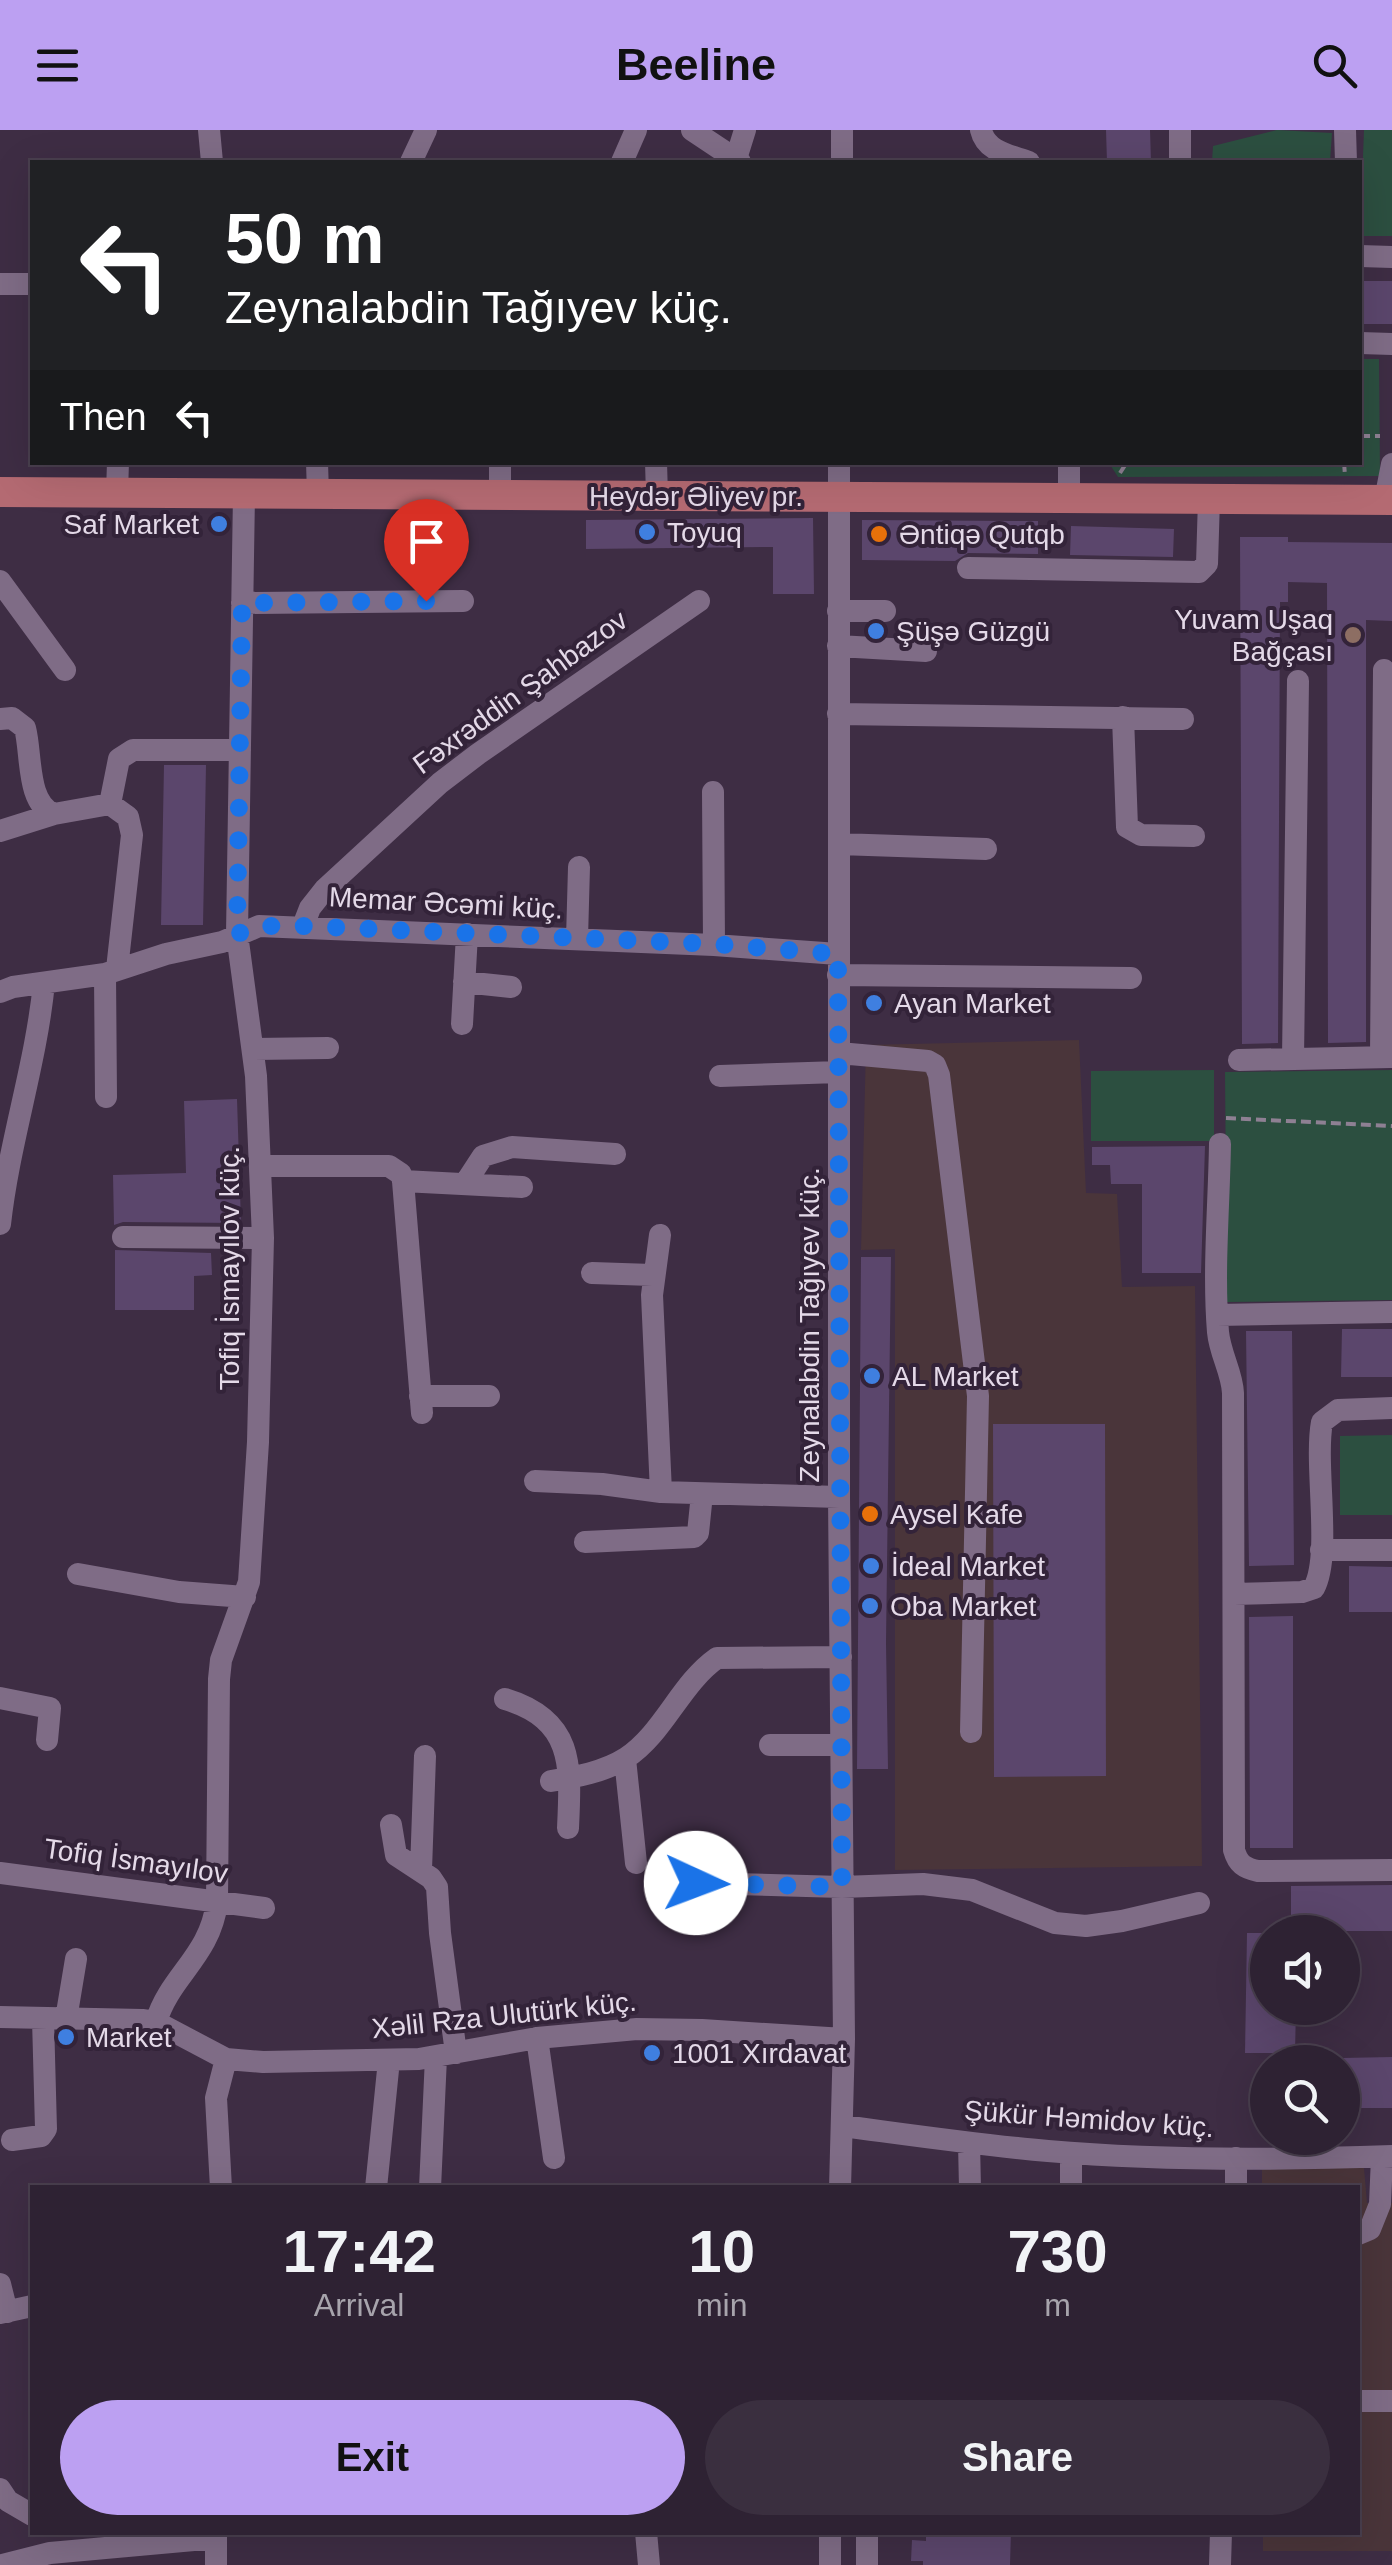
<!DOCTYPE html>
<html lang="en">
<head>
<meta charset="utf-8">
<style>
  body { margin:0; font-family:Helvetica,sans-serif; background:#3a2f3f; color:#f1f3f6; height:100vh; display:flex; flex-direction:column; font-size:38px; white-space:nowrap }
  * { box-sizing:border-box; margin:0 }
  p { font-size:32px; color:#a7a4ac }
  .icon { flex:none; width:55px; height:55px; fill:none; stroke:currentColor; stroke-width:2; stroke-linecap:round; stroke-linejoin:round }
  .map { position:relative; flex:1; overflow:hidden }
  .details { position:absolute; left:30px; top:2055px; width:1330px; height:350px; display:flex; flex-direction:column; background:#2e2233; border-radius:0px; box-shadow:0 10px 40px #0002,0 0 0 2px #493f4e }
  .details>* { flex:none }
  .banner { position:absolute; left:30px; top:30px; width:1332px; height:305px; border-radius:0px; box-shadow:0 10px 40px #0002,0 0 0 2px #493f4e; background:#202124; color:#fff; overflow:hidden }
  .fabs { position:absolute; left:1250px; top:1785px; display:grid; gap:20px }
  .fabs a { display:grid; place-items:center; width:110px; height:110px; border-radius:50%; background:#2e2233; box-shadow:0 10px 40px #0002,0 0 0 2px #493f4e; font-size:50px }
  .pin { position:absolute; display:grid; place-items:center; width:85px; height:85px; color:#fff; margin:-102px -42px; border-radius:50% 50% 50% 0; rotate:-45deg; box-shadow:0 0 10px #0007 }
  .pin .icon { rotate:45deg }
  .me { position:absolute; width:110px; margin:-55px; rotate:92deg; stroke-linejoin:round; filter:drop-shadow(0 0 8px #0008) }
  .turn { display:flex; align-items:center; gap:35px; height:210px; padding:0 30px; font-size:45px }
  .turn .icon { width:130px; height:130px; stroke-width:2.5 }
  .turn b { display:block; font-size:70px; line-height:85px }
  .then { display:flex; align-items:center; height:95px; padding:0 30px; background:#0003; gap:20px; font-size:38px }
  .eta { display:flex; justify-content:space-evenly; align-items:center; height:170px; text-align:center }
  .eta b { font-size:60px; font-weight:700; line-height:70px }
  .cta { display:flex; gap:20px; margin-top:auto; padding:20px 30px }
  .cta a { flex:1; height:115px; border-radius:60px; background:#bca0f2; color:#111; font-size:40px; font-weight:700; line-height:115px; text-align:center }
  .cta a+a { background:#3a2f3f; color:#f1f3f6 }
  header { display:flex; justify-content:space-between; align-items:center; height:130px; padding:0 30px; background:#bca0f2; color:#111; font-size:45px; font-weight:700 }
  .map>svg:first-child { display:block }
</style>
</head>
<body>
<header><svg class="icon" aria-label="menu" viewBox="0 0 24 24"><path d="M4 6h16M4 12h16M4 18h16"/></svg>Beeline<svg class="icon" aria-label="search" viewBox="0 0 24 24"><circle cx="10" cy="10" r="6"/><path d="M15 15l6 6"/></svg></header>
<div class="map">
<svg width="1392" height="2435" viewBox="0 0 1392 2435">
  <rect width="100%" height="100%" fill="#3e2d44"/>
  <path fill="#4a353a" d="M1079,910l7,153 31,1 5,93 73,-1 7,580 -307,4v-621l-34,1 5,-205z
    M1262,2038h102l3,35h25v348h-129v-18l95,-1v-344l-96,-1z"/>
  <path fill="#2c4f40" d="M1277,0l55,3 -2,29h-118l1,-16z
    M1364,0h28v106h-32z
    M1360,229h19l1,117 -262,1 -9,-14 251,-1z
    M1214,940v71h-123v-70z
    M1392,940v230l-165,2 -2,-230z
    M1392,1305v80h-52v-79z"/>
  <path fill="#5b466c" d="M1106,0h44l1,32h-44z
    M1360,151h32v43h-32z
    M813,388l1,76h-41v-47l-187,2v-29z
    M862,390l176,1v33l-70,-1 -13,8 -93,-1z
    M1071,396l103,3 -1,28 -103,-2z
    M1240,407h48v5l104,1v78l-26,-1v422l-38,1 -1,-460 -39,-1v20h-8l-2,441 -36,1z
    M164,635h42l-3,160h-42z
    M237,969l4,124 -118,-1 -9,3 -1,-50 73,-2 -2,-72z
    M1205,1016l-4,127h-59v-89h-31l-1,-19h-18v-18z
    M115,1120l96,3 1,22 -18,1v34h-79z
    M861,1127h30l-5,386 2,126h-31z
    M1342,1199h50v48h-51z
    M1246,1201h46l2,234 -45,1z
    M993,1294h112l1,352 -112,1z
    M1349,1436l43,1v45h-43z
    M1293,1486v232h-43l-1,-231z
    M1392,1755v46h-101v-45z
    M1247,1803h21v75h28l-1,45h-50z
    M1392,1927v51h-50v-50z
    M926,2402h85l-1,33h-87v-4h-12l1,-21 14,1z"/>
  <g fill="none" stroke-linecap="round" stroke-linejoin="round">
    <path stroke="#8e8093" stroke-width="4" stroke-dasharray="10 5" stroke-linecap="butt" d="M1360,306h20
      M1344,332l1,14
      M1120,343l7,-11
      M1226,988l166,8"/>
    <path stroke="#7f6c86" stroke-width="22" d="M209,0l3,32
      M692,0l48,32
      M981,0c5,22 29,25 48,32
      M1345,0l1,32
      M411,32l15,-32
      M622,32l14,-32
      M735,32l10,-32
      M842,32v-32
      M1180,32v-32
      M1360,126l32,1
      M0,154h32
      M1360,213l32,1
      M317,332l1,32
      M500,332v33
      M656,332l1,34
      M839,332v1035l5,542 -4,149
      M117,363l1,-31
      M1069,368v-36
      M1385,370l7,-36
      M968,438l231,4 8,-8 2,-65
      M0,451l65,89
      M242,473l221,-2
      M838,481h47
      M838,516l88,5
      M838,584l345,5
      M1123,587l4,110 14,8 53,1
      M0,589l12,-1 13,10c7,26 1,75 29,86l56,-10 18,13 4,18 -15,134
      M713,662l1,153
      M110,674l9,-45 14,-9h107
      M0,701l54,-17
      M839,714l147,5
      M303,796l7,-18 15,-19 115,-106 38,-29 221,-153
      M577,809l2,-72
      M105,844l1,123
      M838,845l293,3
      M464,852l47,5
      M0,862l13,-5 92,-13 61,-20 56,-12 37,-16 455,19 124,9
      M462,894l5,-90
      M254,919l74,-1
      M839,923l89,8 7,4 4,10 39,321 -7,336
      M1381,927l3,-387
      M1293,929l5,-378
      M1239,930l153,-3
      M720,946l119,-4
      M1220,1014c-1,62 -7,127 -2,188 2,22 14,40 15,61l1,457c4,14 10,18 24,21l134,-1
      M261,1036h128l12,8 2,7 119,6
      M403,1051l19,232
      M466,1052l17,-26 29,-9 103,7
      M0,1094c9,-82 36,-159 44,-241
      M660,1105l-8,60 9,197
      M123,1107l140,1
      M592,1143l60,2
      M1217,1185l175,-3
      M420,1266h69
      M535,1351l67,3 59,8 178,5
      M585,1412l109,-5 4,-4 4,-39
      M1321,1420h71
      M78,1444l101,18 66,5
      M1234,1464l68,-2 12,-4c18,-34 0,-123 8,-166l16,-12 54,-2
      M0,1568l50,10 -3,32
      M505,1569c69,21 66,66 63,129
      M770,1615h71
      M625,1629l11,104
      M551,1651c25,-4 53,-9 75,-23 38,-25 54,-74 91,-100l124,-1
      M391,1695l5,30 35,23 6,9 3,46 16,120
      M421,1740l4,-114
      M0,1743l264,35
      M696,1753l146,4 81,-3 49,6 83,33 31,3 36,-5 77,-18
      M0,1887l142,3 14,2 70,37 37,3 156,-3 118,-21 100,-9 65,1 142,9
      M66,1889l10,-60
      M156,1892c14,-47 54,-65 61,-120l2,-223 2,-19 28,-78 9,-140 5,-204 -7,-162 -19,-142 7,-440
      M537,1908l17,120
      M843,1996c68,9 136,19 205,25 112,10 232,9 344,5
      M12,2010l29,-4 5,-7 -3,-110
      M969,2013l1,45
      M1071,2023v35
      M221,2058l-5,-90 10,-39
      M376,2058l13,-128
      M430,2058l6,-131
      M1236,2058v-30
      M1358,2104l12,-5 10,-25 2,-47
      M0,2154l7,28
      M0,2183l32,-7
      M1358,2271h34
      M0,2359l8,12 24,14
      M646,2402l3,33
      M2,2435l48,-12 166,-15
      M216,2435v-33
      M830,2435v-33
      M867,2435v-33
      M1220,2435l1,-33"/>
    <path stroke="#b46a72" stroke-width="30" d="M0,362l1392,8"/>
  </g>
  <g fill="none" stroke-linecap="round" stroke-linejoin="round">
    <path stroke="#1a73e8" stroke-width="18" stroke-dasharray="0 32.4" d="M426,471l-184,2 -5,331 22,-8h44l411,18 124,10 4,933 -146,-4"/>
  </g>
  <g fill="#3f7fe0" stroke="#332339" stroke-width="4">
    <circle cx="219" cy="394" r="10"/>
    <circle cx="647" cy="402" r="10"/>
    <circle cx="876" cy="501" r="10"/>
    <circle cx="874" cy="873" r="10"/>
    <circle cx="872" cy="1246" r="10"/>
    <circle cx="871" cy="1436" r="10"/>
    <circle cx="870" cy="1476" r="10"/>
    <circle cx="66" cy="1907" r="10"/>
    <circle cx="652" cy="1923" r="10"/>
  </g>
  <g fill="#e8710a" stroke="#332339" stroke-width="4">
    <circle cx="879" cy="404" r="10"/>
    <circle cx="870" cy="1384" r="10"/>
  </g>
  <circle fill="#8d6e63" stroke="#332339" stroke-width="4" cx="1353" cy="505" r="10"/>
  <g text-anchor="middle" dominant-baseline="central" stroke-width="8" stroke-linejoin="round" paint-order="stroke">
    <g font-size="28" fill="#e4d9e8" stroke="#332339">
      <text x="696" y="366">Heydər Əliyev pr.</text>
      <text transform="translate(520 562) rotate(-36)">Fəxrəddin Şahbazov</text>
      <text transform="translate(446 773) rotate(3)">Memar Əcəmi küç.</text>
      <text transform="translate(229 1138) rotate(-90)">Tofiq İsmayılov küç.</text>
      <text transform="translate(809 1195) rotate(-90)">Zeynalabdin Tağıyev küç.</text>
      <text transform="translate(136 1731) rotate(8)">Tofiq İsmayılov</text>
      <text transform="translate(504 1885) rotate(-6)">Xəlil Rza Ulutürk küç.</text>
      <text transform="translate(1089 1989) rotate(4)">Şükür Həmidov küç.</text>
    </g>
    <g font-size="28" fill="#e4d9e8" stroke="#332339" text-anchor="start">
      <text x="199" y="394" text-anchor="end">Saf Market</text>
      <text x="667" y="402">Toyuq</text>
      <text x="899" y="404">Əntiqə Qutqb</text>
      <text x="1333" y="489" text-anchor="end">Yuvam Uşaq<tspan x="1333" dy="32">Bağçası</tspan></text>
      <text x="896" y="501">Şüşə Güzgü</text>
      <text x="894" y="873">Ayan Market</text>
      <text x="892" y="1246">AL Market</text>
      <text x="890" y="1384">Aysel Kafe</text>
      <text x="891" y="1436">İdeal Market</text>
      <text x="890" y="1476">Oba Market</text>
      <text x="86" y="1907">Market</text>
      <text x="672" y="1923">1001 Xırdavat</text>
    </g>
  </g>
</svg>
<div class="fabs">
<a><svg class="icon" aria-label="sound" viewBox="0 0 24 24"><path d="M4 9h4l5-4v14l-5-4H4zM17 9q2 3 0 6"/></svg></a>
<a><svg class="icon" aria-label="search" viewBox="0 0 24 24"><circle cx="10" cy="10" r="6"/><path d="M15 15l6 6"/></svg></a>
</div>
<div class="pin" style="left:426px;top:471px;background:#d93025"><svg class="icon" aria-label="arrive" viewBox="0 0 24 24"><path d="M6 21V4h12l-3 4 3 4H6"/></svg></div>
<svg class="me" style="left:696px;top:1753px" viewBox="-20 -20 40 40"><circle r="19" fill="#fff"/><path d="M0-13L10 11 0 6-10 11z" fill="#1a73e8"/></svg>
<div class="banner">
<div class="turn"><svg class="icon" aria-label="left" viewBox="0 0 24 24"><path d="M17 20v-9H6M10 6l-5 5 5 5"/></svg><div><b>50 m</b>Zeynalabdin Tağıyev küç.</div></div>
<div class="then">Then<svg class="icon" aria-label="left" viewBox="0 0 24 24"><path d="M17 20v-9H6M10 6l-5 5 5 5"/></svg></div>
</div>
<section class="details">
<div class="eta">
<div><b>17:42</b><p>Arrival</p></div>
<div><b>10</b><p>min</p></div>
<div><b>730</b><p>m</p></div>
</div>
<div class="cta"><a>Exit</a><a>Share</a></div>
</section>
</div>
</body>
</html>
